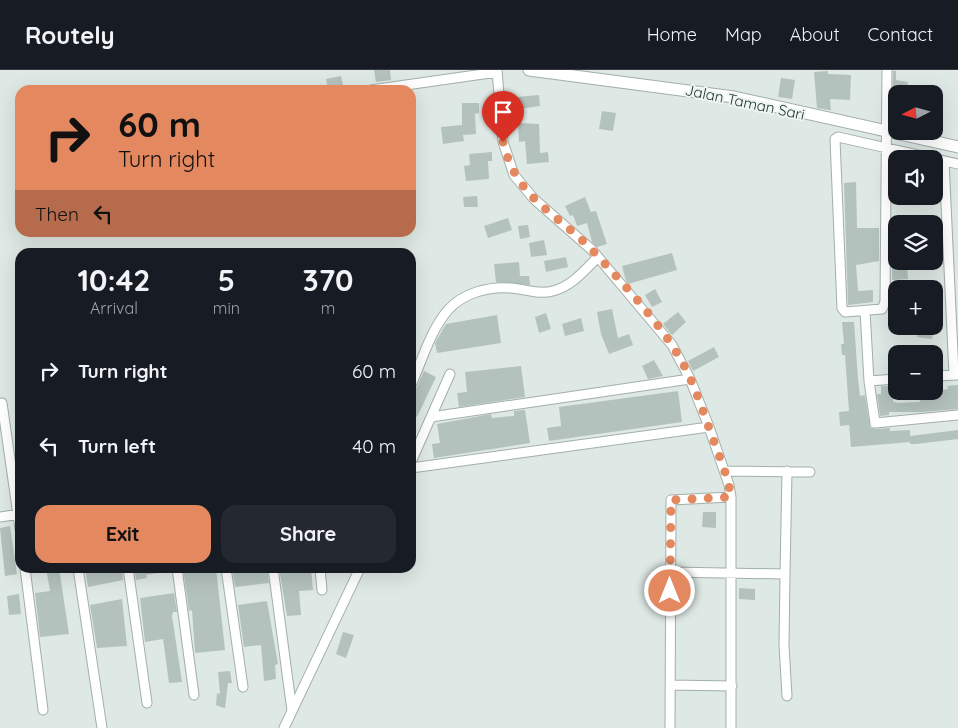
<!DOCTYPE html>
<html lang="en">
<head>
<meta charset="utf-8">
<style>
  body { margin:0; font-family:Quicksand,sans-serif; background:#242831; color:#f1f3f6; height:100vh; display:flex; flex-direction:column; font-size:19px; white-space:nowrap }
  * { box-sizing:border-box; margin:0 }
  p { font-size:16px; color:#9ea1a6 }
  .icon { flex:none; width:28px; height:28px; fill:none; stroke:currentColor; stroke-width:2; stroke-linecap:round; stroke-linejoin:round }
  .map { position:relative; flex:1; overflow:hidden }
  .drawer { position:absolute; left:15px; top:178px; width:401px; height:325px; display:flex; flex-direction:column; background:#171b24; border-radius:15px; box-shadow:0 5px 20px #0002 }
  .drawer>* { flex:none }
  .guide { position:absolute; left:15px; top:15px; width:401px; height:152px; border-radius:15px; box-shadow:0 5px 20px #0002; background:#e48860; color:#111; overflow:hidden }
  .needle { width:32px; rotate:264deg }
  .buttons { position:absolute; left:888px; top:15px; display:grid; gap:10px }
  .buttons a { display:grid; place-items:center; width:55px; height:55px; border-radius:10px; background:#171b24; box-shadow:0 5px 20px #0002; font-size:25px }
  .pin { position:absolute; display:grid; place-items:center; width:42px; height:42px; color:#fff; margin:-51px -21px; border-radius:50% 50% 50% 0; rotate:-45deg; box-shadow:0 0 5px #0007 }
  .pin .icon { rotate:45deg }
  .me { position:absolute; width:55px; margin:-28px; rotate:0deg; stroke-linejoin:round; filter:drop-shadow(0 0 4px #0008) }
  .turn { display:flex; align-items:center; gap:18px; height:105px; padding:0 20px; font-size:22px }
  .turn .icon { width:65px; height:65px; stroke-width:2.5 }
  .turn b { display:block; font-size:35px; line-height:42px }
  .then { display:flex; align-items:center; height:48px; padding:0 20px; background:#0003; gap:10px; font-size:19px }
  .eta { display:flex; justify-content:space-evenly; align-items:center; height:85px; text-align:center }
  .eta b { font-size:30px; font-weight:800; line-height:35px }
  .button { display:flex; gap:10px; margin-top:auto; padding:10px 20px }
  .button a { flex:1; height:58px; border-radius:15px; background:#e48860; color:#111; font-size:20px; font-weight:800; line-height:58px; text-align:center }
  .button a+a { background:#242831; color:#f1f3f6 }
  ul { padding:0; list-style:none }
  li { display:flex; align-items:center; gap:15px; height:75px; padding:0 20px }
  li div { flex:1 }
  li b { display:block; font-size:19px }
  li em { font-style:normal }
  header { display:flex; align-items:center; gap:30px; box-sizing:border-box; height:70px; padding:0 25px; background:#171b24; border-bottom:1px solid #363941 }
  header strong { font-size:24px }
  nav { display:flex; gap:28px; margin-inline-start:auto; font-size:18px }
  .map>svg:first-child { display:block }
</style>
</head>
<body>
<header>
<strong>Routely</strong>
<nav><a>Home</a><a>Map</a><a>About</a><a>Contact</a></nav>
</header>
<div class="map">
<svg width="958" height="658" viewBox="0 0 958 658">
  <rect width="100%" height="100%" fill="#dee8e4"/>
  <path fill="#b4c2bd" d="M374,0h16l1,10 -15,2z
    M828,1v3l23,1 -1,25 -20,-1 1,11h-2l-12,-2 -3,-36z
    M893,1h3v9l12,2 -2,12h-10v11l-3,-1z
    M341,6l3,14h-16l-2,-11z
    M781,8l14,2 -3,19 -14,-2z
    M539,25l1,11 -21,3 -2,-12z
    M462,33h17v10l-4,1 1,20 -13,1 1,6 -21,3 -2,-17 21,-2z
    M602,41l14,2 -3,18 -14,-2z
    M518,53l21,1 1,29 8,-1 1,10 -22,2 -2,-23 -6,1z
    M492,82v9h-4l1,18 -23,2 -2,-15 6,-1 -1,-11z
    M856,112l1,46h22v33l-23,4 2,26 15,-1v12l-25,3 -4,-122z
    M477,126l1,11h-14l-1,-10z
    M585,127l6,15 5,-1 11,33 -10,3 -5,-5 -5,-19 -10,3 -4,-11 -3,1 -5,-10z
    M508,148l4,12 -24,8 -4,-12z
    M528,155l2,12 -10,2 -2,-13z
    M892,157h4v31l-4,1z
    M544,170l3,15 -16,2 -2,-14z
    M672,183l5,17 -49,14 -2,-3 -4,-15z
    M566,187l2,10 -22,5 -2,-11z
    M892,191h12l1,4h2l1,14 -16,1z
    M519,192l1,14h9l1,9 -34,-3 -2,-18z
    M655,219l7,13 -10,5 -7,-12z
    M612,239l6,29 11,-4 4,11 -24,9 -8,-20 -4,-22z
    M678,242l8,10 -14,13 -9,-11z
    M546,243l5,16 -12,4 -4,-16z
    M497,245l4,28 -64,10 -2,-10 11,-19z
    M581,248l3,13 -19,5 -3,-12z
    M842,252h12l4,57 2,17 5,-1 5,32 5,2 15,-1v3l20,-1v6l48,-6v9l-42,5h-6v-2l-59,5 -2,-22 -9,1 -1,-14 10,-1 -4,-56h-3l-1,-11h3z
    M918,256h16l-2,13 -15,-2z
    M714,277l5,10 -26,14 -5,-10z
    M654,290l9,16 -15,3 -6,-13z
    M521,296l4,31 -66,10 -2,-14 10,-1 -2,-20z
    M424,301l12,6 -19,40 -6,-3v-21l6,-6z
    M958,315v24l-37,3h-32v3l-9,1 -3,-22h4v-8h12v16l5,1 22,-1 -1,-9 29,-4 -1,-3z
    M678,321l4,31 -133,19 -2,-13 14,-2 -2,-19z
    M525,340l5,33 -96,15 -2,-14 8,-1 -3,-19 54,-10 1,4 22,-2v-5z
    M703,442h13v16l-14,-1z
    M10,456l7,48 -12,2 -5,-48z
    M46,498h13l10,66 -29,3 -5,-44 15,-2z
    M85,498h37l1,12 -35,7z
    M134,498h29v4l-17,3 1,3 -11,2z
    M183,498h33l9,82 -30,3 -3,-43 -3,1z
    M232,498h35l2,15 -34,4z
    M279,498h32l2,22 -14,1 2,24 -14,1z
    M739,518l16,1v11l-16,-1z
    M174,523l3,19h-4l-1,4 10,66 -13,1 -6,-44 -18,3 -5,-44z
    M19,524l2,20 -12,1 -2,-19z
    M122,529l5,47 -30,2 -7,-43z
    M267,531l11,63 -3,1 1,14 -12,2 -3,-36 -17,2 -6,-42z
    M343,562l11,3 -8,23 -10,-4z
    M230,601l2,12h-4l-3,25 -4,-1 -5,-2 1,-12 3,1 -2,-22z"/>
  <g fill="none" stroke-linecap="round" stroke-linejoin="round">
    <defs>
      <path id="minor" d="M497,0l6,72 11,33 20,24 58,51 80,95 18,34 19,48 20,58 2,12v231
        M887,0l-2,232 -3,7 -37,3 -3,-4 -7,-169 3,-2 120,27
        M371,20l126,-18
        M944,91l10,214
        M865,241l4,70 6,42 83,-8
        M934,306l24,-1
        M869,311l27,-2
        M411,315c11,-24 19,-54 37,-75 15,-17 41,-24 63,-22 14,1 28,7 42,3 19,-5 32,-21 45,-34
        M2,333l18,126
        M431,347l259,-38
        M411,392l39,-88
        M411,398l298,-41
        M725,401l85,1
        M0,447l20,-3
        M25,498l18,142
        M78,498l24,160
        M128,498l19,135
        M177,498l17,127
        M226,498l17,119
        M273,498l19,143
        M320,498l2,22
        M670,502l115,2 -1,71 3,51
        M785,504l2,-103
        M670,615l62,1
        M284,658l76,-160
        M670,658l1,-228 60,-3"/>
      <path id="tertiary" d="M529,0l205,27 224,50"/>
    </defs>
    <use href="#minor" stroke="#a2afab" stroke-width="11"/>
    <use href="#tertiary" stroke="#a2afab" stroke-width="13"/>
    <use href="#minor" stroke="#fff" stroke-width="9"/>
    <use href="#tertiary" stroke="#fff" stroke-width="11"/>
  </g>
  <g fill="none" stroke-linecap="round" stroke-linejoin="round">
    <path stroke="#e48860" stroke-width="9" stroke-dasharray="0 16.2" d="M503,72c14,58 52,69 89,108 30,32 70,75 90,112 13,23 21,50 30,74 7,20 16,40 19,61l-60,3 -1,91"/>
  </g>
  <g text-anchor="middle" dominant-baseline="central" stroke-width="4" stroke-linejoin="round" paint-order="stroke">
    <g font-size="15" fill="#213631" stroke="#eef5f2">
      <text transform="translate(745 32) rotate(12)">Jalan Taman Sari</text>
    </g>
  </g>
</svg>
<div class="buttons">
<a><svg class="needle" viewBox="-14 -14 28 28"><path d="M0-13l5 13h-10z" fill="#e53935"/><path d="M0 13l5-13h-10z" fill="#9ea1a6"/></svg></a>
<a><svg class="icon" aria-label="sound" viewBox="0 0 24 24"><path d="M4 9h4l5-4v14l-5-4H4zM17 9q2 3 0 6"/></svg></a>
<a><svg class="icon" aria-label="layers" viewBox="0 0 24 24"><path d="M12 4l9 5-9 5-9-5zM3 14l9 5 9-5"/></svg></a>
<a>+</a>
<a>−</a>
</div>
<div class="pin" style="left:503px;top:72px;background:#d93025"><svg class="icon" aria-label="arrive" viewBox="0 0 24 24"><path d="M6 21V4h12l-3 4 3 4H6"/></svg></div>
<svg class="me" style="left:670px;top:521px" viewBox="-20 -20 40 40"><circle r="17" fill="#e48860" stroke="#fff" stroke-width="3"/><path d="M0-11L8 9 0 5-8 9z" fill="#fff"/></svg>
<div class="guide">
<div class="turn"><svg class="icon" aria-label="right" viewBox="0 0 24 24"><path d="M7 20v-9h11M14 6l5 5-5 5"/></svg><div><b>60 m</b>Turn right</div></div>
<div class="then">Then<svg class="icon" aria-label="left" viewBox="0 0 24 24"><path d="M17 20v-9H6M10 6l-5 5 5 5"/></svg></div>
</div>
<section class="drawer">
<div class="eta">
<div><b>10:42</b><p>Arrival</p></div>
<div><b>5</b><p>min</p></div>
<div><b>370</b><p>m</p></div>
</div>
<ul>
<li><svg class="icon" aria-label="right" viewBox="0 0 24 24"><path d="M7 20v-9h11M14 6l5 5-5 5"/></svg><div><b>Turn right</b></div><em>60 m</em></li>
<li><svg class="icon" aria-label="left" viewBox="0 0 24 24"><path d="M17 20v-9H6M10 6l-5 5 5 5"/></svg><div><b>Turn left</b></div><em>40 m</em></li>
</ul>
<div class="button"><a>Exit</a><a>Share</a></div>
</section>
</div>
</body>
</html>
